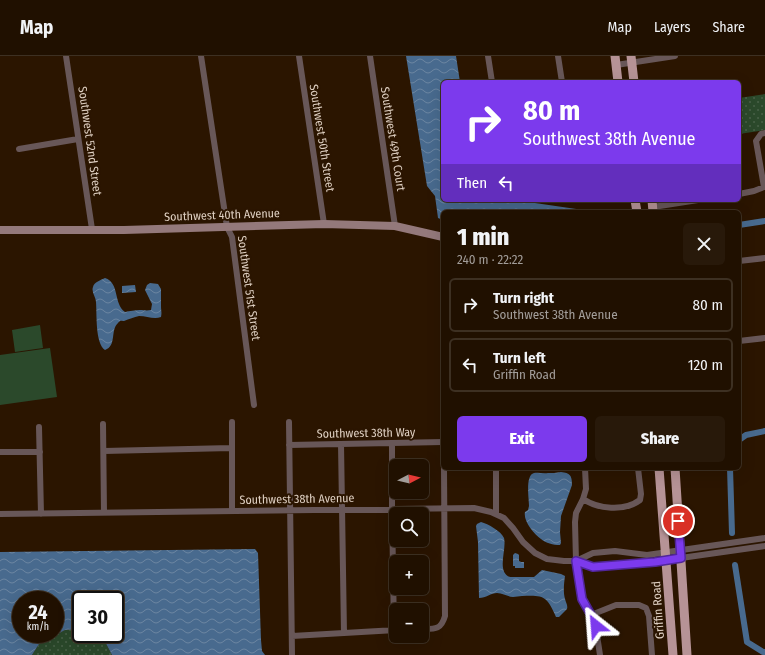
<!DOCTYPE html>
<html lang="en">
<head>
<meta charset="utf-8">
<style>
  body { margin:0; font-family:"Fira Sans Condensed",sans-serif; background:#28190a; color:#f1f3f6; height:100vh; display:flex; flex-direction:column; font-size:15px; white-space:nowrap }
  * { box-sizing:border-box; margin:0 }
  p { font-size:13px; color:#a29d99 }
  .icon { flex:none; width:22px; height:22px; fill:none; stroke:currentColor; stroke-width:2; stroke-linecap:round; stroke-linejoin:round }
  .map { position:relative; flex:1; overflow:hidden }
  .details { position:absolute; left:441px; top:154px; width:300px; height:260px; display:flex; flex-direction:column; background:#201000; border-radius:6px; box-shadow:0 4px 16px #0002,0 0 0 1px #3d3022 }
  .details>* { flex:none }
  .guide { position:absolute; left:441px; top:24px; width:300px; height:122px; border-radius:6px; box-shadow:0 4px 16px #0002,0 0 0 1px #3d3022; background:#7c3aed; color:#fff; overflow:hidden }
  .needle { width:26px; rotate:83deg }
  .fabs { position:absolute; left:389px; top:403px; display:grid; gap:8px }
  .fabs a { display:grid; place-items:center; width:40px; height:40px; border-radius:6px; background:#201000; box-shadow:0 4px 16px #0002,0 0 0 1px #3d3022; font-size:20px }
  .speed { position:absolute; left:12px; top:535px; display:flex; gap:8px; font-size:20px; font-weight:700; text-align:center }
  .speed>* { display:grid; place-content:center; width:52px; height:52px; border-radius:50%; background:#201000; box-shadow:0 4px 16px #0002,0 0 0 1px #3d3022; line-height:1 }
  .speed small { font-size:10px; font-weight:400 }
  .speed .limit { border:2px solid #111; border-radius:6px; background:#fff; color:#111 }
  .pin { position:absolute; display:grid; place-items:center; width:34px; height:34px; color:#fff; margin:-17px; border:2px solid #fff; border-radius:50%; box-shadow:0 1px 4px #0007 }
  .me { position:absolute; width:44px; margin:-22px; rotate:332deg; stroke-linejoin:round; filter:drop-shadow(0 0 3px #0008) }
  .turn { display:flex; align-items:center; gap:14px; height:84px; padding:0 16px; font-size:18px }
  .turn .icon { width:52px; height:52px; stroke-width:2.5 }
  .turn b { display:block; font-size:28px; line-height:34px }
  .then { display:flex; align-items:center; height:38px; padding:0 16px; background:#0003; gap:8px; font-size:15px }
  .round { display:grid; place-items:center; flex:none; width:42px; height:42px; border-radius:6px; background:#28190a }
  .summary { display:flex; align-items:center; justify-content:space-between; height:68px; padding:0 16px }
  h1 { font-size:24px; font-weight:800; line-height:30px }
  .button { display:flex; gap:8px; margin-top:auto; padding:8px 16px }
  .button a { flex:1; height:46px; border-radius:6px; background:#7c3aed; color:#fff; font-size:16px; font-weight:800; line-height:46px; text-align:center }
  .button a+a { background:#28190a; color:#f1f3f6 }
  ul { padding:0; list-style:none }
  li { display:flex; align-items:center; gap:12px; height:54px; margin:0 8px 6px; padding:0 8px; border:2px solid #3d3022; border-radius:6px }
  li div { flex:1 }
  li b { display:block; font-size:15px }
  li em { font-style:normal }
  header { display:flex; align-items:center; gap:24px; box-sizing:border-box; height:56px; padding:0 20px; background:#201000; border-bottom:1px solid #3d3022 }
  header strong { font-size:19px }
  nav { display:flex; gap:22px; margin-inline-start:auto; font-size:14px }
  .map>svg:first-child { display:block }
</style>
</head>
<body>
<header>
<strong>Map</strong>
<nav><a>Map</a><a>Layers</a><a>Share</a></nav>
</header>
<div class="map">
<svg width="765" height="599" viewBox="0 0 765 599">
  <defs>
    <pattern id="park-dots" width="8" height="8" patternUnits="userSpaceOnUse"><rect width="8" height="8" fill="#2b492b"/><path d="M2 2h.1M6 6h.1" fill="none" stroke="#496248" stroke-width="1.8" stroke-linecap="round"/></pattern>
    <pattern id="water-waves" width="16" height="10" patternUnits="userSpaceOnUse"><rect width="16" height="10" fill="#486a8e"/><path d="M0 5q4-4 8 0t8 0" fill="none" stroke="#6b85a1"/></pattern>
  </defs>
  <rect width="100%" height="100%" fill="#2b1500"/>
  <path fill="url(#park-dots)" d="M765,38v36l-26,4v-36z
    M79,573h2v5h18l3,2 10,19h-80l7,-11 26,-14z"/>
  <path fill="#2b492b" d="M40,269l3,23 -28,4 -3,-22z
    M50,292l7,49 -57,8v-50z"/>
  <path fill="url(#water-waves)" fill-rule="evenodd" d="M406,0h50l4,26h-17v118h81l4,2 69,10h-154v8l-5,-2 -3,-22 -8,-10z
    M105,222c15,5 8,25 20,34 5,-1 10,-2 15,-2 4,0 6,1 11,0l1,-6 -7,-14 2,-5 3,-2 8,1 3,5c0,6 0,12 0,17 0,5 1,6 0,11 -7,3 -14,-1 -22,-1 -5,1 -10,3 -15,5 -4,0 -3,-1 -6,2 -8,7 -1,23 -13,27 -10,-7 -8,-36 -9,-48 0,-5 -5,-10 -3,-15 1,-5 8,-7 12,-9z
    M135,229l1,7 -14,1v-7z
    M561,416c9,1 11,3 11,13l-11,31 -1,16 1,11 -1,2c-7,0 -14,-2 -19,-6 -7,-5 -18,-18 -16,-27l3,-2 1,-4c0,-7 -4,-31 5,-33 5,-1 9,1 14,0 4,0 8,0 13,-1z
    M481,466c7,2 20,9 23,16 3,11 -8,34 6,39h24l8,-7 19,4 4,2c-1,7 -2,16 0,23 1,4 3,6 2,10l-8,8h-3c-9,-21 -12,-22 -34,-21 -3,0 -6,1 -9,1 -5,0 -10,-4 -16,-4 -6,0 -11,5 -18,5l-1,-56 -2,-16 1,-2z
    M255,493l3,4 3,87 1,11 3,4h-153l-10,-19 -3,-2h16v-34h-34v29l-16,1 -26,14 -7,11h-32v-103zM21,544h34v34h-34z
    M515,497l3,1 1,1v6l2,1h3v6h-9v-2h-2v-11z"/>
  <g fill="none" stroke-linecap="round" stroke-linejoin="round">
    <path stroke="#486a8e" stroke-width="6" d="M739,169l26,-4
      M739,384l7,-5 19,-4
      M730,412l2,65
      M735,509l12,77 16,10h2"/>
    <path stroke="#685758" stroke-width="6" d="M66,0l26,173
      M201,0l26,171 5,10 22,168
      M299,0l25,168
      M370,0l25,170
      M488,0l4,26
      M558,0l4,26
      M616,9l59,-9
      M765,77l-4,1 -5,7 8,46h1
      M19,93l59,-10
      M739,138l15,-3 10,-4
      M653,151l45,-7
      M739,205l26,-3
      M739,285l26,-3
      M289,366l3,233
      M103,368l1,88
      M39,371l2,87
      M392,387v66l2,121
      M341,388l3,189
      M289,389l154,-3
      M104,395l127,-3
      M0,396h40
      M496,412v46
      M585,412l1,21 -3,10 -7,14 -1,9 1,39 6,38 13,23 5,33
      M583,443c15,10 41,13 57,1l1,-6 -3,-26
      M232,455v-89
      M0,458l474,-6 17,4 13,6 9,10 10,14 12,11 12,6 17,2h12l17,-8 22,-2 32,4 118,-17
      M576,505l17,6 60,-5 112,-16
      M591,559l25,-10h23l7,3 3,8 3,39
      M422,573c13,0 19,1 23,-13l-1,-148
      M292,580l104,-6"/>
    <path stroke="#94797b" stroke-width="8" d="M0,174h124l200,-6 71,2 48,11"/>
    <path stroke="#b69396" stroke-width="9" d="M615,0l3,26
      M631,0l3,26
      M635,144l2,12
      M652,144l1,12
      M659,412l14,187
      M675,412l12,187"/>
  </g>
  <g fill="none" stroke-linecap="round" stroke-linejoin="round">
    <defs>
      <path id="route" d="M596,570l-1,-4 -13,-23 -6,-38 17,6 62,-5 26,-4 -3,-37"/>
    </defs>
    <use href="#route" stroke="#51269a" stroke-width="10"/>
    <use href="#route" stroke="#7c3aed" stroke-width="7"/>
  </g>
  <g text-anchor="middle" dominant-baseline="central" stroke-width="4" stroke-linejoin="round" paint-order="stroke">
    <g font-size="12" fill="#dfd0c2" stroke="#2b1500">
      <text transform="translate(322 82) rotate(81)">Southwest 50th Street</text>
      <text transform="translate(393 83) rotate(81)">Southwest 49th Court</text>
      <text transform="translate(90 85) rotate(82)">Southwest 52nd Street</text>
      <text transform="translate(222 159) rotate(-2)">Southwest 40th Avenue</text>
      <text transform="translate(249 232) rotate(82)">Southwest 51st Street</text>
      <text transform="translate(366 377) rotate(-1)">Southwest 38th Way</text>
      <text transform="translate(297 443) rotate(-1)">Southwest 38th Avenue</text>
      <text transform="translate(658 554) rotate(-94)">Griffin Road</text>
    </g>
  </g>
</svg>
<div class="fabs">
<a><svg class="needle" viewBox="-14 -14 28 28"><path d="M0-13l5 13h-10z" fill="#e53935"/><path d="M0 13l5-13h-10z" fill="#a29d99"/></svg></a>
<a><svg class="icon" aria-label="search" viewBox="0 0 24 24"><circle cx="10" cy="10" r="6"/><path d="M15 15l6 6"/></svg></a>
<a>+</a>
<a>−</a>
</div>
<div class="speed"><div>24<small>km/h</small></div><div class="limit">30</div></div>
<div class="pin" style="left:678px;top:465px;background:#d93025"><svg class="icon" aria-label="arrive" viewBox="0 0 24 24"><path d="M6 21V4h12l-3 4 3 4H6"/></svg></div>
<svg class="me" style="left:596px;top:570px" viewBox="-20 -20 40 40"><path d="M0-17L14 15 0 8-14 15z" fill="#7c3aed" stroke="#fff" stroke-width="4"/></svg>
<div class="guide">
<div class="turn"><svg class="icon" aria-label="right" viewBox="0 0 24 24"><path d="M7 20v-9h11M14 6l5 5-5 5"/></svg><div><b>80 m</b>Southwest 38th Avenue</div></div>
<div class="then">Then<svg class="icon" aria-label="left" viewBox="0 0 24 24"><path d="M17 20v-9H6M10 6l-5 5 5 5"/></svg></div>
</div>
<section class="details">
<div class="summary"><div><h1>1 min</h1><p>240 m · 22:22</p></div><a class="round"><svg class="icon" aria-label="close" viewBox="0 0 24 24"><path d="M6 6l12 12M18 6L6 18"/></svg></a></div>
<ul>
<li><svg class="icon" aria-label="right" viewBox="0 0 24 24"><path d="M7 20v-9h11M14 6l5 5-5 5"/></svg><div><b>Turn right</b><p>Southwest 38th Avenue</p></div><em>80 m</em></li>
<li><svg class="icon" aria-label="left" viewBox="0 0 24 24"><path d="M17 20v-9H6M10 6l-5 5 5 5"/></svg><div><b>Turn left</b><p>Griffin Road</p></div><em>120 m</em></li>
</ul>
<div class="button"><a>Exit</a><a>Share</a></div>
</section>
</div>
</body>
</html>
